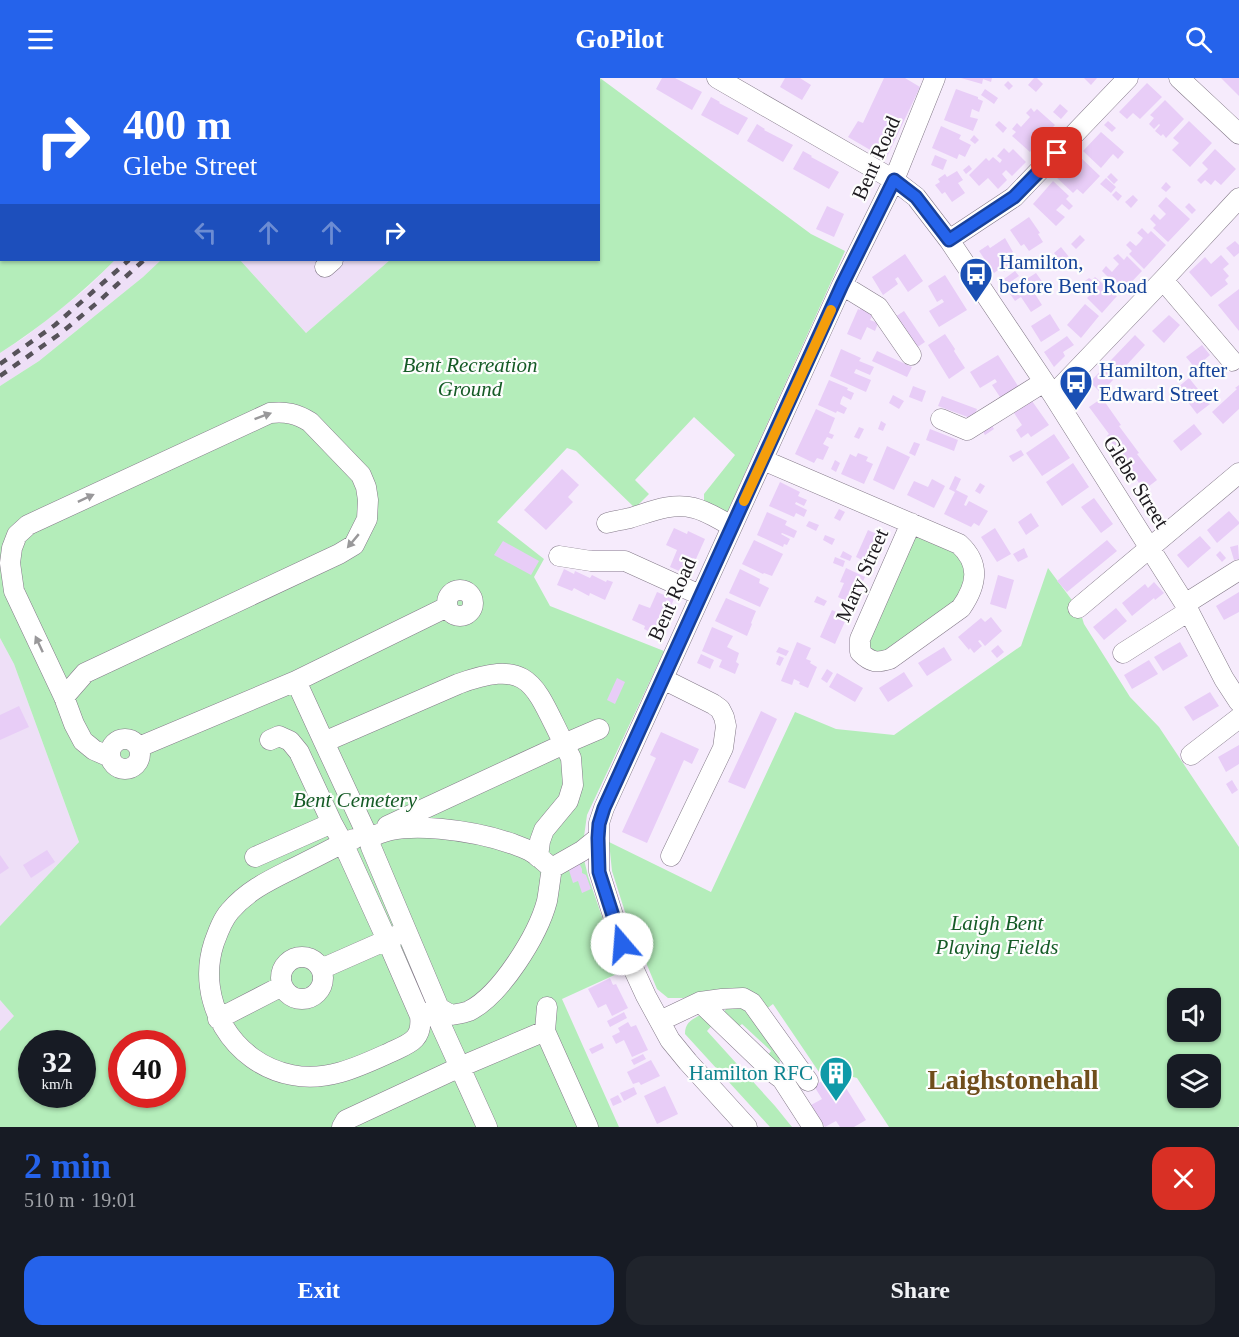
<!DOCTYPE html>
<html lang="en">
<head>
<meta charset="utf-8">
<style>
  body { margin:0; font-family:"Times New Roman",serif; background:#20242c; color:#f1f3f6; height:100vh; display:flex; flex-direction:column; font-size:22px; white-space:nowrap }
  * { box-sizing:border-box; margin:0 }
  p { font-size:20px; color:#9ea1a6 }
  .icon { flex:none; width:33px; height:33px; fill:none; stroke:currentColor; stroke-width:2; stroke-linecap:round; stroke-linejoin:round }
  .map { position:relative; height:1049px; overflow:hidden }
  .sheet { display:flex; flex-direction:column; background:#171b24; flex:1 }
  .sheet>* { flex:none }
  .guide { position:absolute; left:0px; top:0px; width:600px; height:183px; box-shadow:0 2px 4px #0004; background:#2563eb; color:#fff; overflow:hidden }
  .controls { position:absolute; left:1167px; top:910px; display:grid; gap:12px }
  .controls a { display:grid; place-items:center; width:54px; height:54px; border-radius:12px; background:#171b24; box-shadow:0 2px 4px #0004; font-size:30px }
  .speed { position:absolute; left:18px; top:952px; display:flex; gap:12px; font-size:30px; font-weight:700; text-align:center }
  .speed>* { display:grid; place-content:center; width:78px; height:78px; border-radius:50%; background:#171b24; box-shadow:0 2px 4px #0004; line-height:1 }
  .speed small { font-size:15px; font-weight:400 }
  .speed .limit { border:9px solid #d22; background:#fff; color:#111 }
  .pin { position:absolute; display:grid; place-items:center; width:51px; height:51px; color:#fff; margin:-26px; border-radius:12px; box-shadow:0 3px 9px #0006 }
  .me { position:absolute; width:66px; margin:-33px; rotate:342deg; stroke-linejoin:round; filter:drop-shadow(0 0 4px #0008) }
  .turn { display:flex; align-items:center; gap:21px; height:126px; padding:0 24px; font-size:27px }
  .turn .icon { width:78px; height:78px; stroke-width:2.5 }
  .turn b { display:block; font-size:42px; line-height:51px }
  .lanes { display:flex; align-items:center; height:57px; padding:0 24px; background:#0003; justify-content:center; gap:30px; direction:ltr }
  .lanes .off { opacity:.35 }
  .round { display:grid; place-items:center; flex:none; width:63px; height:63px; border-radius:18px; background:#20242c }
  .head { display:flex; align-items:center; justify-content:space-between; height:102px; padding:0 24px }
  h1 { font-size:36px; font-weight:700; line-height:45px; color:#2563eb }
  .cta { display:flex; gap:12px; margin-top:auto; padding:12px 24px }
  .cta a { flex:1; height:69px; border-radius:18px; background:#2563eb; color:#fff; font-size:24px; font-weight:700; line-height:69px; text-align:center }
  .cta a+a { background:#20242c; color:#f1f3f6 }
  header { display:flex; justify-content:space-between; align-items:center; height:78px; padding:0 24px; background:#2563eb; color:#fff; font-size:27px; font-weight:700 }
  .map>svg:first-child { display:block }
</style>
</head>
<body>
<header><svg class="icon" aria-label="menu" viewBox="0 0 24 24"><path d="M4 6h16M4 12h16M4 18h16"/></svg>GoPilot<svg class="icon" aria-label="search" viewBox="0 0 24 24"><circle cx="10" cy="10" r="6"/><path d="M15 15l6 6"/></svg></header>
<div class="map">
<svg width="1239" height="1049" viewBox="0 0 1239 1049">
  <rect width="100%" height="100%" fill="#f6ebfc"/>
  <path fill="#eedff7" d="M119,0h158l-1,2h-158z
    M382,0h186l-1,2h-186z
    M115,182h46l-18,17 -104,84 -39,25v-33l25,-16 62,-49z
    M240,182h150l-84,73z
    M0,560l14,26 65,178 -79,84z
    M0,922l15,16 -15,15z"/>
  <path fill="#b4edba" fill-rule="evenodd" d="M568,0h32l211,156 34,17 -120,266 -21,-14v-9l31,-39 -41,-38 -59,63 14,14 -14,14 -59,-57 -9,-3 -70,74 47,37 -10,18 16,29 114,45 -77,164 -5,36 6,25 33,96 -59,27 57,128h-619v-96l14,-15 -14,-16v-74l79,-84 -65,-178 -14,-26v-252l39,-25 104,-84 18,-17h79l66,73 84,-73h208v-180l-31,-1zM32,966h50v51h-50zM122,966h50v51h-50z
    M0,34l2,1v147h113c-35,35 -73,66 -115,93z
    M918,456l34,13 13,14 -1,33 -79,60 -11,-2 -7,-10 43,-103z
    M1048,490l32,43 4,13 46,73 29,30 80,120v279l-2,1h-348l-32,-49 -31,-8 -5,5 -48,-71 -8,6 -66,-17 -16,5h-15l-11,-9 -32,-77 -13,-41 -3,-29 102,50 84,-180 41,17 58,6 127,-89zM1178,921h32v33h-32zM1178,987h32v33h-32z
    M744,927l34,46 2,11 -2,4 -13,-7 6,-8 -29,-27 -7,6 -14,-15 6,-7z
    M700,937l16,6 -9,10 68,75 17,21h-22l-85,-93c0,-11 6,-14 15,-19z"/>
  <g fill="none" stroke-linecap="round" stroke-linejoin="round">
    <path stroke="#6097ba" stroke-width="4.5" d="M88,2l2,-2
      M0,83l2,-1"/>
  </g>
  <path fill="#e8cdf7" d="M662,0h13l27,14 -10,18 -36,-21z
    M785,0h15l11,7 -9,15 -22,-13z
    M884,0h21l15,9 -33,70 -3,1 -36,-21 10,-16 5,2z
    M961,0h31l-1,4 -8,-3 -1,5z
    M1034,0h3l6,6 -7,8 -8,-7z
    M1084,0h13l-6,7z
    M1221,0h18v18z
    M1008,3l5,5 -4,4 -5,-5z
    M1147,5l15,14 -22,22 -7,-6 -6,6 -8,-7z
    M956,11l22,8v2l5,2 -4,11 -7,-3 -2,8 8,2 -5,12 -29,-11z
    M985,11l13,9 -4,6 -13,-9z
    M711,19l9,5 -1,1 29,15 -10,17 -37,-20z
    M1165,22l19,19 -18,19 -3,-4 -2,2 -6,-5 5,-6 -1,-1 -5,5 -5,-5 5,-6 -4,-3z
    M1060,26l8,7 -7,8 -8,-7z
    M1031,30l3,4 3,-3 18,16 -25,27 -18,-16 4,-4 -4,-3 5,-6 4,4 9,-10 -4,-4z
    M999,43l8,7 -4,5 -8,-8z
    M1108,43l8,7 -4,4 -8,-7z
    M1189,43l23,22 -22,24 -18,-17 7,-7 -6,-5z
    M757,46l8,5 -1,1 29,15 -10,17 -36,-21z
    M941,48l20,9 -2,4 12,6 -6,12 -6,-3 -2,5 -25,-11z
    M1101,54l23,20 -6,7 -5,-5 -12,14 -18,-17z
    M974,57l5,5 -4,4 -5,-4z
    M1004,70l5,5 4,-4 13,13 -14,14 -6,-6 -4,4 5,6 -9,9 -10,-11 -9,8 -10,-11 17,-17 3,3 4,-4 7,6 2,-3 -5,-4z
    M1215,71l21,20 -15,16 -6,-5 -4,5 -6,-5 -4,4 -4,-4 11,-11 -6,-6z
    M803,73l9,5 -1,1 28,15 -10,17 -36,-20z
    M935,77l12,5 -4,10 -12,-5z
    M1078,77l22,21 -17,18 -6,-5 -4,4 -17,-16z
    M969,87l3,4 -6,5 -3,-4z
    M957,93l6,9 -5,3 7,10 -13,9 -7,-10 -3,2 -7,-9 5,-3 -2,-3 7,-5 2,3z
    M1111,95l7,7 -4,4 -7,-7z
    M1106,100l10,9 -5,6 -11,-9z
    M1053,103l16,15 -3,3 7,7 -4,4 -7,-6 -6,6 9,7 -9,9 -23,-22z
    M1166,104l5,5 -5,5 -5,-4z
    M1116,113l6,5 -4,5 -6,-6z
    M1133,117l5,5 -7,8 -6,-6z
    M1166,119l24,22 -22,23 -15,-14 3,-3 -6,-6 4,-5 6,6 6,-6 -8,-8z
    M1189,125l7,7 -4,4 -7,-7z
    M827,128l17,8 -10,23 -18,-8z
    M1029,139l11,16 -2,1 5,8 -14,9 -5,-7 -3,2 -11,-16z
    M1142,150l6,6 3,-3 15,14 -22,24 -15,-15 3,-3 -6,-6 4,-4 6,5 4,-4 3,-4 -6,-5z
    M1080,157l5,5 -9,9 -5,-5z
    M1005,160l8,14 -5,4 6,9 -10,7 -3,-4 -7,5 -15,-22 9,-6 2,3z
    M1235,163l4,4v8l-5,4 -8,-9z
    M1061,169l8,10 -7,6 -8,-10z
    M905,176l18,27 -15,11 -10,-15 -3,2 3,5 -15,11 -11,-18z
    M1118,176l6,6 3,-4 15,15 -22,23 -15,-14 3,-3 -6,-6 4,-5 6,6 7,-8 -6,-6z
    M1221,177l8,9 -6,5 6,7 -4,4 3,4 -17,13 -22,-25 16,-15 6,7z
    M1015,193l4,5 -12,8 -3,-5z
    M1036,195l10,14 -11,7 7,11 -11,7 -10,-15 -6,4 -7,-10z
    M945,197l22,35 -28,17 -10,-16 15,-9 -2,-3 -5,3 -9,-16z
    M1095,199l22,19 -15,17 -15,-15 4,-4 -7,-6 5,-4 -4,-3 4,-3 3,2z
    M1239,211v42l-21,-26z
    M862,226l13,6 -5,10 8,3 -3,8 -8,-4 -6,13 -14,-6 11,-25 2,1z
    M1085,226l14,12 -18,22 -14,-13z
    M904,233l21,31 -9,6 -21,-31z
    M1050,236l10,16 -19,12 -10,-16z
    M1169,237l11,10 -16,18 -12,-12z
    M945,256l10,15 -1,2 11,17 -16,11 -21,-34z
    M1135,257l10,10 -44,48 -11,-11z
    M1067,258l7,9 -11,7 2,4 -11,11 -10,-15z
    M1202,267l8,10 -15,13 -9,-11z
    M841,271l20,9 -2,3 15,6 -4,8 -14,-6 -2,4 17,7 -5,12 -36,-16z
    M877,273l35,16 -5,10 -35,-16z
    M998,277l22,34 -18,11 -10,-15 5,-3 -2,-3 -15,9 -10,-16z
    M1189,300l21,26 -13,10 -20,-26z
    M829,302l19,8 -1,2 7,3 -3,7 -8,-4 -2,4 -1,4 7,4 -3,6 -7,-3 -1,2 -18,-8z
    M1239,307v24l-16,15 -11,-12 25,-23 -2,-1z
    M913,308l13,5 -4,11 -13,-5z
    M893,317l11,6 -5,8 -10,-6z
    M942,318l35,13 -4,10 -35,-13z
    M1102,320l19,27 -2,1 20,27 -2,1 20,26 -13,10 -19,-27 1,-1 -19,-26 2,-2 -20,-27z
    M1032,323l17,24 -18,12 -3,-4 -7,5 -5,-8 6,-5 -8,-12z
    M816,331l19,9 -6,15 5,2 -2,4 -5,-2 -4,7 6,3 -6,13 -6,-2 -3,5 -19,-9z
    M881,343l5,3 -3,7 -5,-2z
    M991,346l3,5 -9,6 -3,-5z
    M1194,346l8,10 -21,17 -8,-10z
    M859,349l5,2 -5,10 -5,-2z
    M930,351l28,11 -4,11 -28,-11z
    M1054,356l16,24 -28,18 -16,-23z
    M914,364l6,2 -5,12 -6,-3z
    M887,368l23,11 -16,33 -21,-10z
    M1021,372l3,5 -11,7 -4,-6z
    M858,375l10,4 -2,4 7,3 -9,20 -23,-10 9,-20 6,3z
    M835,382l5,3 -4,9 -5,-3z
    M1073,385l16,24 -27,19 -16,-24z
    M562,391l17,16 -11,12 5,5 -27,28 -22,-20z
    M955,398l6,3 -6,13 -6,-3z
    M932,401l13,7 -11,22 -27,-13 7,-14 14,6z
    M780,404l20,10 -2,4 9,4 -3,6 -8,-4 -1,2 12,6 -3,7 -8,-4 -2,4 -25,-11z
    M980,405l5,3 -5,8 -5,-3z
    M956,412l12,6 -4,9 2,1 3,-5 19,10 -9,15 -5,-3 -3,4 -27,-13z
    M1094,420l19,26 -12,9 -20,-26z
    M839,431l6,3 -5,9 -6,-3z
    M1229,433l10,11v2l-22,19 -10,-13z
    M767,434l20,9 -2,4 12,6 -3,7 -12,-5 -1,1 9,5 -3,6 -3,-1 -1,3 -26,-12z
    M1031,435l8,13 -13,9 -8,-13z
    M809,443l10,4 -3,6 -10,-5z
    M674,450l13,6 1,-3 17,8 -9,20 -3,-1 -7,16 -16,-7 7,-17 -11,-5z
    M995,450l16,26 -14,8 -16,-25z
    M868,452l15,7 -13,27 -14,-7z
    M825,457l10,4 -3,6 -9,-5z
    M1200,458l11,12 -23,20 -11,-13z
    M754,462l29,14 -11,22 -8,-3 -1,1 -21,-10z
    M1107,462l10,11 -50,41 -10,-11z
    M503,463l36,20 -8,14 -37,-20z
    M1238,467l1,14 -5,1 -4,-13z
    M1024,470l4,9 -10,5 -5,-8z
    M843,473l9,5 -2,5 -10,-4z
    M1220,473l6,7 -4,4 -6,-7z
    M835,479l10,4 -2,6 -10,-4z
    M846,490l19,9 -13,27 -14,-7 6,-14 -4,-1z
    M564,491l10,5 1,-3 15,7 2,-3 14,7 1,-2 6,2 -8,18 -15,-7 -1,3 -15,-8 -2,3 -15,-6z
    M740,491l20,10 -1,4 10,5 -9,19 -31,-14z
    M998,497l16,5 -8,29 -16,-5z
    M1154,504l10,11 -9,7 -1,-2 -22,18 -10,-13 23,-19 3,4z
    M657,514l17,7 -7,16 2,2 -8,20 -17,-8 1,-3 -13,-6 7,-16 11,4z
    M1239,514v20l-15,8 -8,-14z
    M817,518l10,5 -3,5 -10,-4z
    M726,520l30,13 -5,12 1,1 -5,12 -32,-15z
    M1116,530l11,13 -23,19 -11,-13z
    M832,532l15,7 -12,27 -15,-7z
    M991,539l11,14 -17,15 -5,-6 -2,1 4,5 -8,7 -4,-5 -1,2 -11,-13 23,-19 4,4z
    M712,549l21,9 -6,11 12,6 -3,9 3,2 -4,10 -16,-7 3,-7 -20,-9z
    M797,564l14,6 -5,11 5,2 -1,2 7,4 -9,21 -9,-4 1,-2 -6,-3 -2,6 -11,-4z
    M1180,564l8,14 -25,15 -9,-14z
    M998,567l6,7 -7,6 -6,-7z
    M779,569l10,4 -3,5 -10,-4z
    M944,569l8,13 -25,16 -9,-13z
    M701,576l13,6 -4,9 -13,-6z
    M779,578l5,2 -4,8 -4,-2z
    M1149,582l9,14 -26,15 -8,-14z
    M827,591l6,4 -6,10 -6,-4z
    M904,594l9,14 -25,16 -9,-14z
    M837,595l26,15 -8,14 -26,-15z
    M617,600l8,4 -10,22 -8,-4z
    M1210,614l9,14 -26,15 -9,-14z
    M19,628l10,21 -29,13v-25z
    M761,633l16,8 -32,70 -17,-7z
    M661,654l38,17 -7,15 -8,-4 -37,83 -25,-11 34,-74 -6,-3z
    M1239,667v19l-13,8 -8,-15z
    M1232,702l6,10 -6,4 -6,-10z
    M47,772l8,12 -24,16 -8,-13z
    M0,777l9,13 -9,6z
    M579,785l3,6v4l4,2 5,14 -9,4 -4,-12 -5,2 -5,-16z
    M610,900l3,7 3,-1 12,24 -16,8 -6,-12 -8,4 -10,-19z
    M624,934l3,6 -17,9 -3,-6z
    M628,944l3,5 5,-2 12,25 -16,7 -8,-17 -8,4 -4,-8 8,-4 -2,-4z
    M602,965l2,5 -12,6 -3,-5z
    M643,976l3,5 -12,6 -3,-5z
    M651,982l9,16 -19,9 -2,-3 -6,2 -6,-12z
    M836,994l30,48 -12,7h-14l-4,-6 -11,6 -14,-22 11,-6 -8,-13z
    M665,1008l13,28 -21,10 -13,-28z
    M634,1009l3,7 -13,7 -4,-8z
    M618,1017l4,7 -9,4 -3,-7z"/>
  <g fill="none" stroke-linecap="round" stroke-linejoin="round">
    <defs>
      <path id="minor" d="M717,0l177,102 22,17 33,43 104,155 132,209 39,75 15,23
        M1179,0l60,56
        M139,2l1,-2
        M559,2l2,-2
        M949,162l65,-43 114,-119
        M325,189l8,-7
        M1163,202l69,81
        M842,207l36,22 33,48
        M1053,317l110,-115 76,-82
        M941,341l26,11 77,-48
        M763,382l196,84c22,20 18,41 2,64l-71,51c-13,4 -19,4 -30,-7v-13l51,-116
        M607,445c7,-2 15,-3 23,-5 20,-6 42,-16 64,-10 13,3 26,12 38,18
        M559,478l32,5h34l75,34
        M447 525a13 13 0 1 1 26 0a13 13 0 1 1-26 0Z
        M1185,526l54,-34
        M1078,530l161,-135
        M1123,575l66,-42
        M663,601l50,25 7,5 4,8 2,9 -3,22 -52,108
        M64,619l21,-24 254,-119 15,-9 13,-26 1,-19 -2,-13 -5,-12 -51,-53c-13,-8 -24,-11 -40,-9l-242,112 -11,10 -5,13 -2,15 4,28 50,106 10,27 9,17 11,9 16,7
        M110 676a15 15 0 1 1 30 0a15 15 0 1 1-30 0Z
        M270,662l9,-4 11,5 9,11 33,71 11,20c-17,9 -35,18 -53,27 -22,11 -43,21 -60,41 -8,9 -12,21 -16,32 -19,58 19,121 78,132 35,7 66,-8 97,-22 19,-9 34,-12 31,-37
        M324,664l-28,-61 151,-74
        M139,669l157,-66
        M1191,677l48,-37
        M369,761l-45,-97 134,-58c73,-27 76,1 106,60l-177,82
        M255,779l77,-34
        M538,779l2,-16 4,-11 24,-29 5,-16 -2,-27 -7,-14 35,-15
        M552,790c-7,-5 -14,-13 -22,-17 -5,-3 -12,-5 -17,-7 -34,-12 -113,-27 -144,-5l2,8 68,161 12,7c6,-1 13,-2 18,-4 32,-16 69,-76 78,-110 2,-11 3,-22 5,-33l30,-17 16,-13
        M406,853l-19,9 33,76 19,-8v13l48,106
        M281 900a21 21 0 1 1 42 0a21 21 0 1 1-42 0Z
        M321,891l66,-29 -44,-97 11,-4
        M700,924l74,71 8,6 31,48
        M218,941l64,-33
        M660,943l40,-19 22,-3 21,-1 9,5 56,78
        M545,953l2,-24
        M342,1049l4,-7 114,-53 85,-36 43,96
        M747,1049l-59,-65 -18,-22 -24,-44 -24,-52 -23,-73v-48l5,-15 238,-523 52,-105 41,-102"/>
    </defs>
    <use href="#minor" stroke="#847a89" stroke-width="21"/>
    <use href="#minor" stroke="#fff" stroke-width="20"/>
    <path stroke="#57525a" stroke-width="4.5" stroke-dasharray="8 8" stroke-linecap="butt" d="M310,2l2,-2
      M324,2l2,-2
      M0,286l55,-39 74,-65
      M0,298l61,-43 37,-31 46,-42"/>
  </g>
  <defs><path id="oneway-solid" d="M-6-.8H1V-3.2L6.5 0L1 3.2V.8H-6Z" transform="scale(1.5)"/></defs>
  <g fill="#99989a">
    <use href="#oneway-solid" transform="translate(263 338) rotate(-20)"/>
    <use href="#oneway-solid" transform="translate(86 420) rotate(-25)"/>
    <use href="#oneway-solid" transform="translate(353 463) rotate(130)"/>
    <use href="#oneway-solid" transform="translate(39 566) rotate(-115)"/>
  </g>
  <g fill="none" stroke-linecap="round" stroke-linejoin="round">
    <defs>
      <path id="route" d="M622,866l-23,-72 -1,-34 1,-14 5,-16 238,-523 52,-105 22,17 33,43 65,-43 43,-44"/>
    </defs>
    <use href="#route" stroke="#184099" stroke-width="15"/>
    <use href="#route" stroke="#2563eb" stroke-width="10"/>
    <path stroke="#f59e0b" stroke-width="10" d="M744,423l87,-191"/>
  </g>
  <defs>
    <symbol id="bus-pin" viewBox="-11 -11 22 30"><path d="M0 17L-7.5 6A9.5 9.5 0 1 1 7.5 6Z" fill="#1a4fb4" stroke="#fdfdfd"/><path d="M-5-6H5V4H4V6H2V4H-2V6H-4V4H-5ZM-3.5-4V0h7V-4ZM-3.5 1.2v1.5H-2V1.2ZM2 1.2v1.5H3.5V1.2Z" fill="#fff"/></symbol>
    <symbol id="building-pin" viewBox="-11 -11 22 30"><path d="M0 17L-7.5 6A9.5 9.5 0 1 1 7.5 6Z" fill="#0f9aa8" stroke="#fdfdfd"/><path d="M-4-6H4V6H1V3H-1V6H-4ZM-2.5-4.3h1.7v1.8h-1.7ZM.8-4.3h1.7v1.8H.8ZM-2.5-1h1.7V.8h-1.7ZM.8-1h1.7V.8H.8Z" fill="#fff"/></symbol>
  </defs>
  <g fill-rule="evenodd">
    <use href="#bus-pin" x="957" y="177" width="38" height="52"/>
    <use href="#bus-pin" x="1057" y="285" width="38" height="52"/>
    <use href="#building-pin" x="817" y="976" width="38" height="52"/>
  </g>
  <g text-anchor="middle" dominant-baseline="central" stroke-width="4.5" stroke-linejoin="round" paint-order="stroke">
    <g font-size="21" fill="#1d1a1f" stroke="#fdfdfd">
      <text transform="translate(876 80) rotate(-66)">Bent Road</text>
      <text transform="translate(1136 404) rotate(58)">Glebe Street</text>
      <text transform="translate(862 497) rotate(-66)">Mary Street</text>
      <text transform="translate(672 521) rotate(-66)">Bent Road</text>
    </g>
    <g font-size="21" fill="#164399" stroke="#fdfdfd" text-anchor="start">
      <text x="999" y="184">Hamilton,<tspan x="999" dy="24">before Bent Road</tspan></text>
      <text x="1099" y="292">Hamilton, after<tspan x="1099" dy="24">Edward Street</tspan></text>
    </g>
    <g font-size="21" font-style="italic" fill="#155b26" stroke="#fdfdfd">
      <text x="470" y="287">Bent Recreation<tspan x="470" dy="24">Ground</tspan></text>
      <text x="355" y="722">Bent Cemetery</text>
      <text x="997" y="845">Laigh Bent<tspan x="997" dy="24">Playing Fields</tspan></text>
    </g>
    <g font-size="21" fill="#0d838f" stroke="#fdfdfd" text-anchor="end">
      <text x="813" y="995">Hamilton RFC</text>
    </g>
    <g font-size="27" font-weight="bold" fill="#6f4e1b" stroke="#fdfdfd">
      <text x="1013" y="1002">Laighstonehall</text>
    </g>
  </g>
</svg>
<div class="controls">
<a><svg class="icon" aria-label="sound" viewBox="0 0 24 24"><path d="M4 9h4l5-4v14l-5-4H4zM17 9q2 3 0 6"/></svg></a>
<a><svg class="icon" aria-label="layers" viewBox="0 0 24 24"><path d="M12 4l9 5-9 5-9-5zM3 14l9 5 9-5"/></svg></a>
</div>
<div class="speed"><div>32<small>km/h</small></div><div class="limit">40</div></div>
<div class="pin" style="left:1057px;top:75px;background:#d93025"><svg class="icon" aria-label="arrive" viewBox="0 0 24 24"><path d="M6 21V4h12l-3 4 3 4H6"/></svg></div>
<svg class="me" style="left:622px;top:866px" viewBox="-20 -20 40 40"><circle r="19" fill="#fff"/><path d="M0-13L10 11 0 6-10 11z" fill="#2563eb"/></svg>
<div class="guide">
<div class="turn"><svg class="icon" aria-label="right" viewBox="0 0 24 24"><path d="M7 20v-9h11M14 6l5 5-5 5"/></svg><div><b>400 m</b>Glebe Street</div></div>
<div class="lanes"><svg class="icon off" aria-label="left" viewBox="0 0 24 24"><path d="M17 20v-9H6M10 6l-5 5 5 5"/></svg><svg class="icon off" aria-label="ahead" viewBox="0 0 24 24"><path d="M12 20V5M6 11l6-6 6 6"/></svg><svg class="icon off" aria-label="ahead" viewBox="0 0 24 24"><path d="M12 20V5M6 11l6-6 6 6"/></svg><svg class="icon" aria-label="right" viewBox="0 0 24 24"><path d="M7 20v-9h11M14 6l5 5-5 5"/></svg></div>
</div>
</div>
<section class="sheet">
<div class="head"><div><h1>2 min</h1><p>510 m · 19:01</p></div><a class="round" style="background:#d93025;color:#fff"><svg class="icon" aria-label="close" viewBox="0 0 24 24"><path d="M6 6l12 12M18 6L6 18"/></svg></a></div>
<div class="cta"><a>Exit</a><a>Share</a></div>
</section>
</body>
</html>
